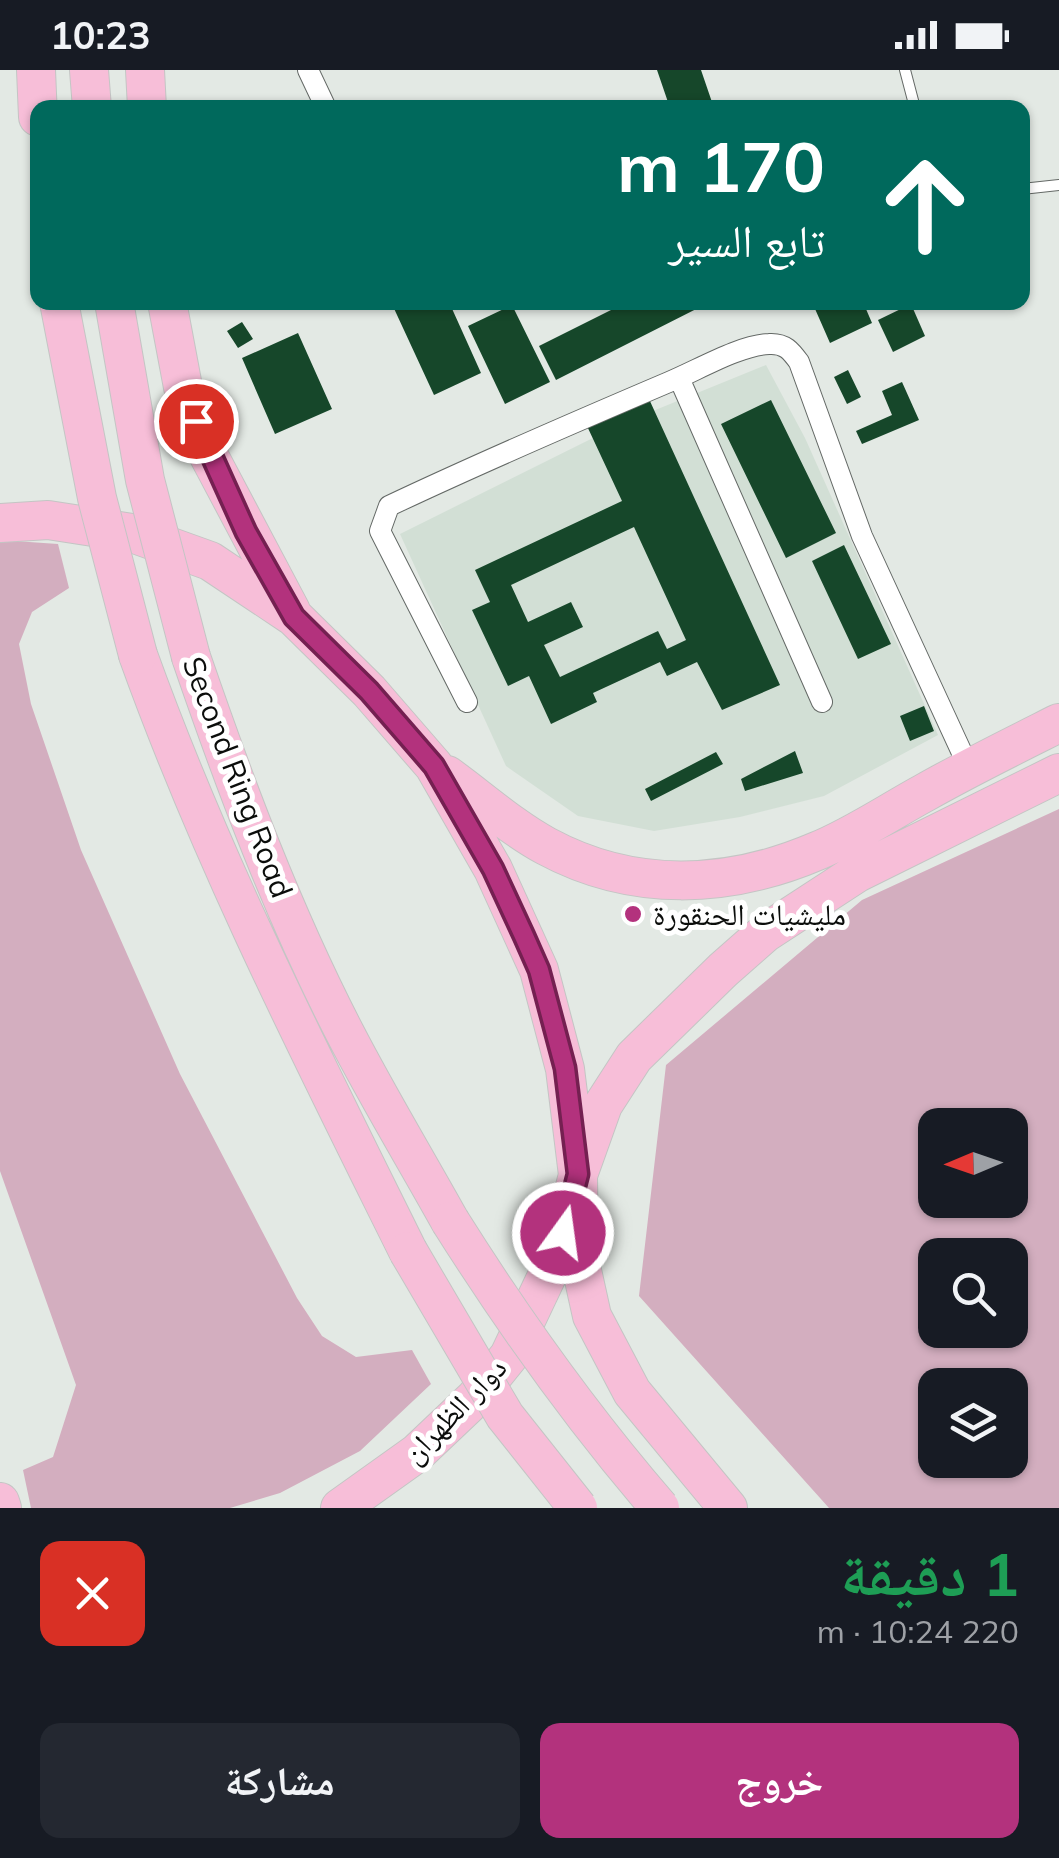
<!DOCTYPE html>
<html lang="ar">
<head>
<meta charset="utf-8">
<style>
  body { margin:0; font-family:Mulish,"Noto Naskh Arabic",sans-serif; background:#242831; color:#f1f3f6; direction:rtl; height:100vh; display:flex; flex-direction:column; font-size:38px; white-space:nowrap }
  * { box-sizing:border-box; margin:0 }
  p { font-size:32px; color:#9ea1a6 }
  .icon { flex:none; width:55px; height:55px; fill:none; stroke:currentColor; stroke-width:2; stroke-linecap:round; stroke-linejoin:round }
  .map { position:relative; height:1438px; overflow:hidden; direction:ltr }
  .panel { display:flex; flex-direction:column; background:#171b24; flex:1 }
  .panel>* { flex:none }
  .banner { position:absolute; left:30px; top:30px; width:1000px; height:210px; border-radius:20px; box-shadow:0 2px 8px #0004; direction:rtl; background:#00695c; color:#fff; overflow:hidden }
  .needle { width:65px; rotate:268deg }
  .controls { position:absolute; left:918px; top:1038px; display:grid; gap:20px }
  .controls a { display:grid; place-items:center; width:110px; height:110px; border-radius:20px; background:#171b24; box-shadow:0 2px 8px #0004; font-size:50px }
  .pin { position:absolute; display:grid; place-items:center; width:85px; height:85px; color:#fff; margin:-42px; border:5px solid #fff; border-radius:50%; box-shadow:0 2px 10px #0007 }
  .me { position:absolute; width:110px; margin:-55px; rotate:14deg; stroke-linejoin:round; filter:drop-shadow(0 0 8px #0008) }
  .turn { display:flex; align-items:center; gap:35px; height:210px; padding:0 40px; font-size:45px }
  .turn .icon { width:130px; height:130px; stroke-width:2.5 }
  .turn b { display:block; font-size:70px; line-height:85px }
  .round { display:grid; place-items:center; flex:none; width:105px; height:105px; border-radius:20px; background:#242831 }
  .summary { display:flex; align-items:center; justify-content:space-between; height:170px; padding:0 40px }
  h1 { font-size:60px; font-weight:700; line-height:75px; color:#1e9e55 }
  .cta { display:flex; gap:20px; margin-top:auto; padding:20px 40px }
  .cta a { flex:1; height:115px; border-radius:20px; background:#b3327d; color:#fff; font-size:40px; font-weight:700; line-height:115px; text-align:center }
  .cta a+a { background:#242831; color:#f1f3f6 }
  .status { display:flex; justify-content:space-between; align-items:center; height:70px; padding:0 50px; background:#171b24; direction:ltr }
  .status svg { height:28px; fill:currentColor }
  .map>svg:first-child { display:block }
</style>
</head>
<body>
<div class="status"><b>10:23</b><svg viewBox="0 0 49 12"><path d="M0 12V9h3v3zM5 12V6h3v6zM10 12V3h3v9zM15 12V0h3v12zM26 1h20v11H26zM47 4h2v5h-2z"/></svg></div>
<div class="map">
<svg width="1059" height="1438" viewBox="0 0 1059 1438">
  <rect width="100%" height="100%" fill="#e3e9e4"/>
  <path fill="#d2dfd5" d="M766,295l39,73 133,297 -114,61 -84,21 -86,14 -76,-15 -72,-50 -106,-232 221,-110z"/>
  <path fill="#d3aebf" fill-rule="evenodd" d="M0,470l58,4 11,44 -37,24 -13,32 12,60 50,146 99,224 117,224 25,38 34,21 56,-7 19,34 -71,67 -80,42 -50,15h-199l-8,-38 30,-13 23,-72 -76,-214z
    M1059,739v699h-230l-190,-212 27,-231 196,-165zM935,1055h75v75h-75zM935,1185h75v75h-75zM935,1315h75v75h-75z"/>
  <path fill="#16472a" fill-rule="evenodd" d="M657,0h44l13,38h-44z
    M391,232h58l32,71 -47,22z
    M627,232h83l-154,78 -17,-34z
    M812,232h51l9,21 -42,20z
    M911,234l14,32 -32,16 -15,-32z
    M512,235l38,77 -45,22 -37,-78z
    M242,252l11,17 -15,9 -11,-17z
    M298,263l34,76 -57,25 -33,-76z
    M848,300l13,27 -14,7 -13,-27z
    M902,312l17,38 -57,24 -6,-13 36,-16 -10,-24z
    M649,329l131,286 -58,25 -25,-48 -30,14 -7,-14 -67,31 4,9 -46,22 -22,-48 -21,10 -36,-76 18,-8 -15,-32 147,-69 -35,-75zM634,457l52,113 -19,9 -9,-18 -98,46 -16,-32 39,-18 -12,-25 -43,20 -17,-37z
    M771,330l65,133 -50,25 -65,-134z
    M844,475l47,99 -33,15 -46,-98z
    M924,636l10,25 -24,10 -10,-25z
    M795,681l8,22 -58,18 -4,-12z
    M716,682l7,12 -72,37 -6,-12z"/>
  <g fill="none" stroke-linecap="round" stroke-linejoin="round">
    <defs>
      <path id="lane" d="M905,0l10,38
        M1022,119l37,-4"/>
      <path id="street" d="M308,0l18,38
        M679,308l143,324
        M467,632l-87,-171 9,-25c93,-44 186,-84 280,-124 29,-12 71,-37 100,-38 16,-1 22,7 30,18l63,174 107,232"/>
      <path id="highway" d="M36,0l2,47
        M89,0l3,38
        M145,0l2,38
        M167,232l16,85 26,69 82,155
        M0,453l48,-3 84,13 78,28 84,56 75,74 65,75 59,103 46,101 26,99 13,106 -15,58 -17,45 -37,78 -34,42 -58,55 -77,55
        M138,585c74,206 173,400 270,596
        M191,587c44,128 92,256 154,376 33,64 70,125 105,188
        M447,705c32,23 64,52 99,71 87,47 182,43 271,5 37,-15 72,-39 107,-58 44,-25 89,-47 135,-70
        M0,1432l2,6
        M728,1438l-96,-116 -40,-76 -13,-59 -1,-82 25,-70 31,-48 89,-87 42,-37 92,-60 202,-100"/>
    </defs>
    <use href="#lane" stroke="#646966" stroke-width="12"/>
    <use href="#street" stroke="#646966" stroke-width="22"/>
    <use href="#highway" stroke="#c4c5c4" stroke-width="40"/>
    <use href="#lane" stroke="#fff" stroke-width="10"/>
    <use href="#street" stroke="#fff" stroke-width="20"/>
    <use href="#highway" stroke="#f7bed8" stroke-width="38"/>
    <defs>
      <path id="highway-bridge" d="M59,232l38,196 41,157
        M114,232l31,178 46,177
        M450,1151c63,100 132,197 210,287
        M408,1181l97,165 73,92"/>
    </defs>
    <use href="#highway-bridge" stroke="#c4c5c4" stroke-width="40" stroke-linecap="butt"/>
    <use href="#highway-bridge" stroke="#f7bed8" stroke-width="38"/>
  </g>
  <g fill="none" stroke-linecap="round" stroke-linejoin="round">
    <defs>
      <path id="route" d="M196,351l50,111 48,85 75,74 65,75 59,103 31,67 15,34 26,98 13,106 -15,59"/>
    </defs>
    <use href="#route" stroke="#742051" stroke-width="25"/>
    <use href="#route" stroke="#b3327d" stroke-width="18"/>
  </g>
  <circle fill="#b3327d" stroke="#fff" stroke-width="4" cx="633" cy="844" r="10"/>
  <g text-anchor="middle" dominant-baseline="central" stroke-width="10" stroke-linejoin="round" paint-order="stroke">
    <g font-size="30" fill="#0b0d0b" stroke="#fff">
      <text transform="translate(238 707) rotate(69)">Second Ring Road</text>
      <text transform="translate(454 1340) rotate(-46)">دوار الظهران</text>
    </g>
    <g font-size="30" fill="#0b0d0b" stroke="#fff" text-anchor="start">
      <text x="653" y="844">مليشيات الحنقورة</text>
    </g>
  </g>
</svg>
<div class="controls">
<a><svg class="needle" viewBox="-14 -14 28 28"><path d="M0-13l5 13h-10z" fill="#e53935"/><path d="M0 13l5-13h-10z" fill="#9ea1a6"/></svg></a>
<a><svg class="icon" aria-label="search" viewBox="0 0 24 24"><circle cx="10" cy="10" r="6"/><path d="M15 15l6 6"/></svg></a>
<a><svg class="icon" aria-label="layers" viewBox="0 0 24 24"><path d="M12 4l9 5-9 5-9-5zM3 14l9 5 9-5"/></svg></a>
</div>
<div class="pin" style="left:196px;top:351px;background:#d93025"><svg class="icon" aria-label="arrive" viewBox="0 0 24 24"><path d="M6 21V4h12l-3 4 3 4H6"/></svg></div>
<svg class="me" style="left:563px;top:1163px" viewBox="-20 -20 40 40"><circle r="17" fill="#b3327d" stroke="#fff" stroke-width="3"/><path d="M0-11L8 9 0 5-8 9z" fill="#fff"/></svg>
<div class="banner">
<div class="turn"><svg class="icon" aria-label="ahead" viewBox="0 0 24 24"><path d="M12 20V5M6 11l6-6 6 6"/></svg><div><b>170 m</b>تابع السير</div></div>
</div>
</div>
<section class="panel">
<div class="summary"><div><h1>1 دقيقة</h1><p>220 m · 10:24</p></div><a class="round" style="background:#d93025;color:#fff"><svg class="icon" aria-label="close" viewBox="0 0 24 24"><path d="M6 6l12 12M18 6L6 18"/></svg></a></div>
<div class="cta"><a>خروج</a><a>مشاركة</a></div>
</section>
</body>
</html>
